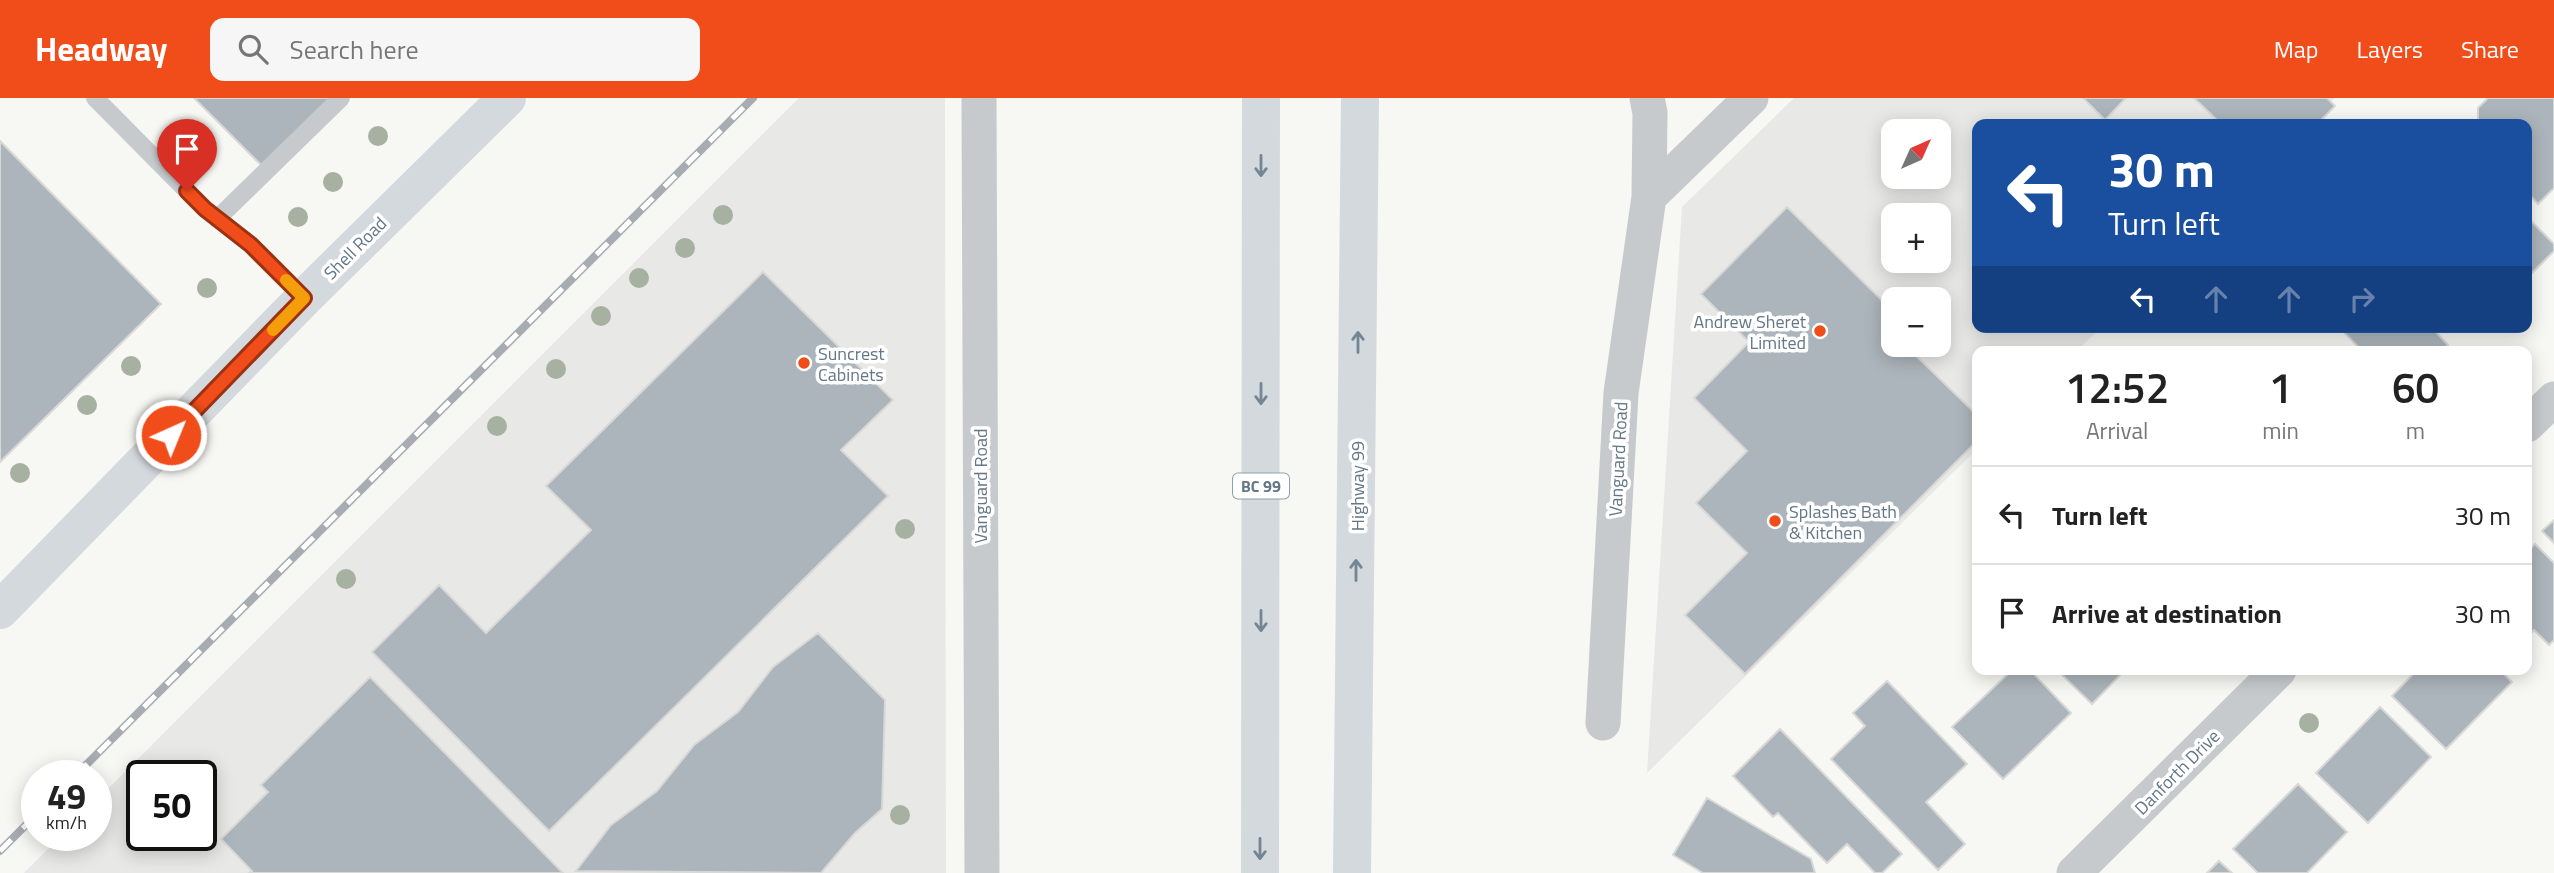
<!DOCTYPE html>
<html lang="en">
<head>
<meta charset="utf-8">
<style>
  body { margin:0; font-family:"Titillium Web",sans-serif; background:#f6f6f6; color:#222; height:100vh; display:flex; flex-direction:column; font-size:26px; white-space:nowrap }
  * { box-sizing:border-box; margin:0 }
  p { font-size:23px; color:#767676 }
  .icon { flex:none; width:38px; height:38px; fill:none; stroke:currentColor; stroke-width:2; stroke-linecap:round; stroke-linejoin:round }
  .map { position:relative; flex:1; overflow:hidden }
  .sheet { position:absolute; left:1972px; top:248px; width:560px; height:329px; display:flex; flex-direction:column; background:#fff; border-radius:14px; box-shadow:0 4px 18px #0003 }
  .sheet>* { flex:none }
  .hud { position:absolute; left:1972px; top:21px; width:560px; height:214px; border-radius:14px; box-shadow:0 4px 18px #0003; background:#1a4fa0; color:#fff; overflow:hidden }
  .needle { width:46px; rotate:45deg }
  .buttons { position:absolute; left:1881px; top:21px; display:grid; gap:14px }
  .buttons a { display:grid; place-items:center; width:70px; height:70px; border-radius:14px; background:#fff; box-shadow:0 4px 18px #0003; font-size:35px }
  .speed { position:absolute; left:21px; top:662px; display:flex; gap:14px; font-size:35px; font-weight:700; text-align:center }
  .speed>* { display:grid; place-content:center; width:91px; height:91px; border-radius:50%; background:#fff; box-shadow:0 4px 18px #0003; line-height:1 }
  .speed small { font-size:18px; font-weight:400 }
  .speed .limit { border:4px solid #111; border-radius:10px; background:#fff; color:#111 }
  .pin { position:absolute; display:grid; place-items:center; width:60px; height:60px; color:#fff; margin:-72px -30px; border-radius:50% 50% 50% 0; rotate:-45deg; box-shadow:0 0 7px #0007 }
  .pin .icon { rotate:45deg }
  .me { position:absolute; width:77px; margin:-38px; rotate:44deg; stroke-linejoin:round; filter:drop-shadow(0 0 5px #0008) }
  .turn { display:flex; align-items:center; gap:24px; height:147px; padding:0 21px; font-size:32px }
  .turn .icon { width:91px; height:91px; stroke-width:2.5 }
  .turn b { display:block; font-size:49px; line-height:60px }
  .lanes { display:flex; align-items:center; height:66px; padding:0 21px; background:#0003; justify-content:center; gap:35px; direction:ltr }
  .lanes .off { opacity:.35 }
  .eta { display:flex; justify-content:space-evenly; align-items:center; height:119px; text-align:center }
  .eta b { font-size:42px; font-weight:600; line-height:49px }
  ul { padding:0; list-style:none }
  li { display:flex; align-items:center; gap:21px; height:98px; padding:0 21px; border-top:2px solid #e0e0e0 }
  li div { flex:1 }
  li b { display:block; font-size:26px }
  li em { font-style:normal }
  header { display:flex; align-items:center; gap:42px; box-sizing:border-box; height:98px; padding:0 35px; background:#f04d1a; color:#fff }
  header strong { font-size:33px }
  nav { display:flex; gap:38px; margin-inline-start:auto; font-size:24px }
  .search { width:490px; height:63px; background:#f6f6f6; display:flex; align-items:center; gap:18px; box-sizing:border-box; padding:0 24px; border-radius:14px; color:#767676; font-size:26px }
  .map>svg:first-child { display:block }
</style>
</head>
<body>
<header>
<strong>Headway</strong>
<div class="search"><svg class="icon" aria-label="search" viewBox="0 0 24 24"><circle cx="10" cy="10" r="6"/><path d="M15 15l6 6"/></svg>Search here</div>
<nav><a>Map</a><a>Layers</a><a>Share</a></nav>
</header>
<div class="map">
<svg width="2554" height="775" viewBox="0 0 2554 775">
  <rect width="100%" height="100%" fill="#f7f7f3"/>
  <path fill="#e8e9e7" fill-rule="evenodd" d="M799,0h146l1,775h-922l38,-38h34v-34zM142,677h59v60h-59z
    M1794,0h541l-27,26h-330v203h123l-25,25h-98l-1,97 -330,324 35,-566zM1894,33h45v46h-45zM1894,117h45v46h-45zM1894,201h45v46h-45z"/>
  <path fill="#acb5bb" stroke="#d8d8d6" stroke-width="2" d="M194,0h141l-71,70z
    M2083,0h43l-21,22z
    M2194,0h133l8,8 -18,18h-96z
    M2488,0h66v90l-16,16 -11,-12v-68h-44l-5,-4v-12z
    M0,43l161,163 -161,158z
    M1787,109l107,105v33h11l73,71v24l-233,234 -60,-59 62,-62 -51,-50 51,-52 -53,-53 55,-56 -48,-48z
    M2527,119l27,27v7l-27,27z
    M763,174l130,128 -52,50 47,46 -339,335 -177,-179 67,-67 47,48 105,-103 -45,-44z
    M2339,229h99l-3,4 13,14 -7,7h-78z
    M2554,422v23l-12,-12z
    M2535,446l19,19v77l-5,5 -15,-15 -7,8v-86z
    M818,535l67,67 -3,109 -27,24 -34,40 -245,-2 35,-46 46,-34 37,-46 44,-33 35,-45z
    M2012,572h18l41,43 -68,66 -51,-52z
    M2057,572h68l-33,34z
    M2417,572h83l12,12 -66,67 -54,-53z
    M370,579l193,196h-314l3,-2 -31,-32 47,-47 -7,-7z
    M1887,583l80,83 -41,38 39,42 -27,26 -107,-111 34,-33 -12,-13z
    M2380,609l51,50 -63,66 -52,-50z
    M1780,631l122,125 -20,19h-7l-28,-29 -20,19 -49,-50 -5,4 -40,-41z
    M2298,686l49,48 -40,41h-49l-25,-24z
    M1707,700l104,61 4,14h-112l-30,-18z
    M2219,763l13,12h-25z"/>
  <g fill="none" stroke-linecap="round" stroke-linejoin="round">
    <path stroke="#c6cacd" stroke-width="18" d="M95,0l110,111 46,36 53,53
      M217,121l124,-121"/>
    <path stroke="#c6cacd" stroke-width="35" d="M979,0l3,775
      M1649,99l102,-99
      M2527,327l27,-26
      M1603,625l18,-330 28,-196 1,-84 -3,-15
      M2074,775l205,-203"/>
    <path stroke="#d4d9dd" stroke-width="38" d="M0,512l304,-312 203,-200"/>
    <path stroke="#d4d9dd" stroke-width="38" d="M1260,775l1,-775
      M1352,775l8,-775"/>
    <defs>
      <path id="rail" d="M76,677l677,-677
        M0,753l37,-37"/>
    </defs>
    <use href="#rail" stroke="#a6acb2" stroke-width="8"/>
    <use href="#rail" stroke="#fff" stroke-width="5" stroke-dasharray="16" stroke-linecap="butt"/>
  </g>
  <g fill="#a6b1a2">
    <circle cx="378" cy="38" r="10"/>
    <circle cx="333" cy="84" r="10"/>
    <circle cx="723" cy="117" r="10"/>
    <circle cx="298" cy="119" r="10"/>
    <circle cx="685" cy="150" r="10"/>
    <circle cx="639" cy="180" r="10"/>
    <circle cx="207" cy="190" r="10"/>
    <circle cx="601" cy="218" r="10"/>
    <circle cx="131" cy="268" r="10"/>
    <circle cx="556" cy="271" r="10"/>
    <circle cx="87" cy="307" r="10"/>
    <circle cx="497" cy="328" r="10"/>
    <circle cx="20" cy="375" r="10"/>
    <circle cx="905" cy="431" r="10"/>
    <circle cx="346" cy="481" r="10"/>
    <circle cx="2309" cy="625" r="10"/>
    <circle cx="900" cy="717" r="10"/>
  </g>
  <defs><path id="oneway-shaft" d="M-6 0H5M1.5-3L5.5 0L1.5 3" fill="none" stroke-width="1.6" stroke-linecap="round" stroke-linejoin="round" transform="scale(1.75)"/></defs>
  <g stroke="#748694">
    <use href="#oneway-shaft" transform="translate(1261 68) rotate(90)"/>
    <use href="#oneway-shaft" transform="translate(1358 244) rotate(-90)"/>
    <use href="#oneway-shaft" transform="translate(1261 296) rotate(90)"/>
    <use href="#oneway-shaft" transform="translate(1356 472) rotate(-90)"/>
    <use href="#oneway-shaft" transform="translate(1261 523) rotate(90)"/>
    <use href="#oneway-shaft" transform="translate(1260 751) rotate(90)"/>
  </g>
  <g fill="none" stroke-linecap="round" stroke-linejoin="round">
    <defs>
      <path id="route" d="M171,337l133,-137 -53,-53 -46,-36 -18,-18"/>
    </defs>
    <use href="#route" stroke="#9c3211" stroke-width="18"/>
    <use href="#route" stroke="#f04d1a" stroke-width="12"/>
    <path stroke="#f59e0b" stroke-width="12" d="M273,232l31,-32 -18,-18"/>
  </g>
  <g fill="#f04d1a" stroke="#fff" stroke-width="2.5">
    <circle cx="1820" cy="233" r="7"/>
    <circle cx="804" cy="265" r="7"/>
    <circle cx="1775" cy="423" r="7"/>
  </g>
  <g text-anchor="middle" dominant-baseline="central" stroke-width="7" stroke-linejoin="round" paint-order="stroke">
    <rect fill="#fff" stroke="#92a0ab" stroke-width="2" x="1233" y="375.5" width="56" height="25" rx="5"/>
    <g font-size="16" font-weight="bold" fill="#637787">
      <text x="1261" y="388">BC 99</text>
    </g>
    <g font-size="18" fill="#637787" stroke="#fff">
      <text transform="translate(355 150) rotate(-45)">Shell Road</text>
      <text transform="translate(1618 361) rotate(-87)">Vanguard Road</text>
      <text transform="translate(980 388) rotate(-90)">Vanguard Road</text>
      <text transform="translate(1357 388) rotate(-90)">Highway 99</text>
      <text transform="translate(2177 674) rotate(-45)">Danforth Drive</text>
    </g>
    <g font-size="18" fill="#637787" stroke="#fff" text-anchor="start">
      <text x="1806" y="223" text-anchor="end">Andrew Sheret<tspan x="1806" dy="21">Limited</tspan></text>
      <text x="818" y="255">Suncrest<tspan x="818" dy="21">Cabinets</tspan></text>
      <text x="1789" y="413">Splashes Bath<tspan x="1789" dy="21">&amp; Kitchen</tspan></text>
    </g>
  </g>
</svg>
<div class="buttons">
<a><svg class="needle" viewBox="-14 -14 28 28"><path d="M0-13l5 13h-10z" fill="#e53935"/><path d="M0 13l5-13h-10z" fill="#767676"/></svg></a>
<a>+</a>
<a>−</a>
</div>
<div class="speed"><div>49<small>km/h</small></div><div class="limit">50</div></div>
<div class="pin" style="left:187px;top:93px;background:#d93025"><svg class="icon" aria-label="arrive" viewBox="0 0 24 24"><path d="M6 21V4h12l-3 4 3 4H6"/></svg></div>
<svg class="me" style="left:171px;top:337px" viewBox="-20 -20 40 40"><circle r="17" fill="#f04d1a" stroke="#fff" stroke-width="3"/><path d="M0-11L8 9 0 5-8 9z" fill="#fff"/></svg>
<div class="hud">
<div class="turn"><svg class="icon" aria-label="left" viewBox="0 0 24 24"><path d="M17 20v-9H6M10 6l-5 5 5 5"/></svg><div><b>30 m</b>Turn left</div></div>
<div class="lanes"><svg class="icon" aria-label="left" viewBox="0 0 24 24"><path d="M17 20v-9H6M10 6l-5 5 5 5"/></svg><svg class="icon off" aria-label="ahead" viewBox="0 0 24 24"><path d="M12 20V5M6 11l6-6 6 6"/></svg><svg class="icon off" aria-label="ahead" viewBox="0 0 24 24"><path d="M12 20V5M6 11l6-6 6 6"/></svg><svg class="icon off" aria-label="right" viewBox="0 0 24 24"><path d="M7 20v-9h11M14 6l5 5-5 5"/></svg></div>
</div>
<section class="sheet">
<div class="eta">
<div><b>12:52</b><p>Arrival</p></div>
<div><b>1</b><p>min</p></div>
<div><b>60</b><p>m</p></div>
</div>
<ul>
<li><svg class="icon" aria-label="left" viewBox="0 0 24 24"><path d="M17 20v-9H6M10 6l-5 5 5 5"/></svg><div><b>Turn left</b></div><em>30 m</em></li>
<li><svg class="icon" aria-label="arrive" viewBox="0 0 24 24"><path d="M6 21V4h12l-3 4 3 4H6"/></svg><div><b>Arrive at destination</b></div><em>30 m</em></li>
</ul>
</section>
</div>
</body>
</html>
